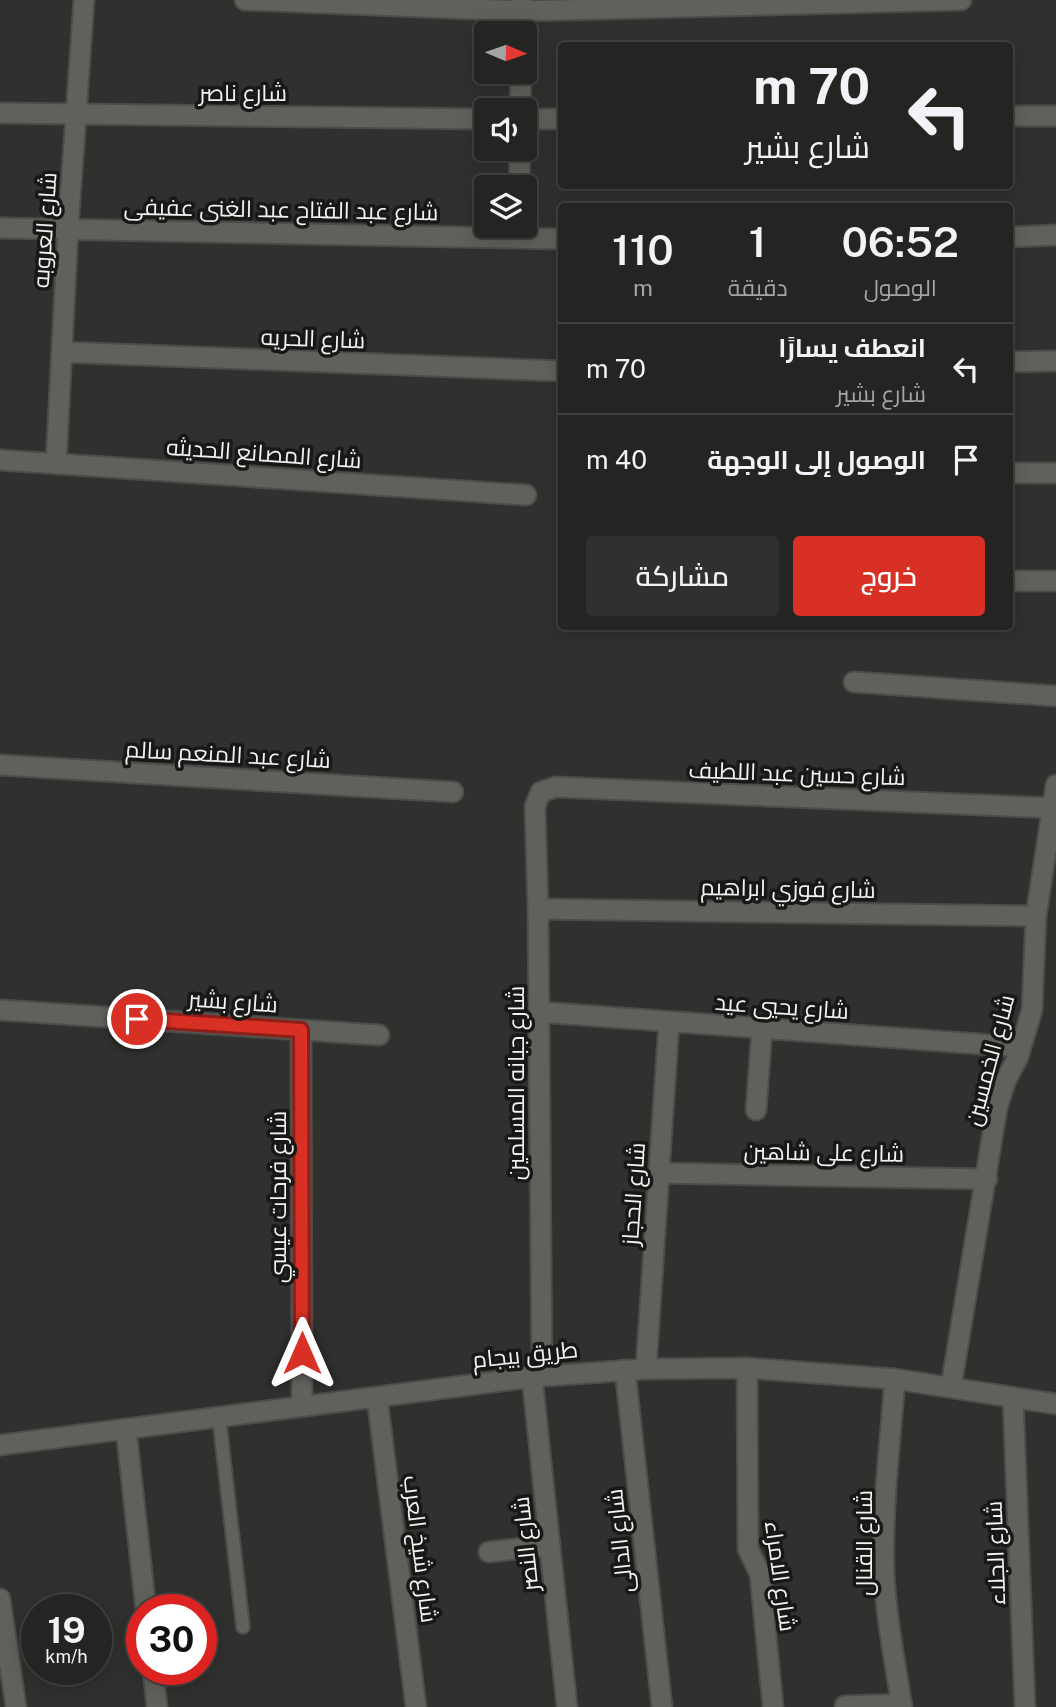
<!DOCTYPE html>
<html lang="ar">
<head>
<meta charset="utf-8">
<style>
  body { margin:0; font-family:"Public Sans",Cairo,sans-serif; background:#30312f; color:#f1f3f6; direction:rtl; height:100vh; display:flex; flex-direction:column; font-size:26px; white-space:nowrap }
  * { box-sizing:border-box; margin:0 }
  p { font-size:23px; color:#a3a5a5 }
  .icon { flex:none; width:38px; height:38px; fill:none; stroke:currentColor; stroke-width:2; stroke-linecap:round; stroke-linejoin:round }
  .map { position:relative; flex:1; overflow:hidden; direction:ltr }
  .side { position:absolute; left:558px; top:203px; width:455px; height:427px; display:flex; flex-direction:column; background:#242522; border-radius:7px; box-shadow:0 4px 18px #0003,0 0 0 2px #414240; direction:rtl }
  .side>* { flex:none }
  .hud { position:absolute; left:558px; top:42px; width:455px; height:147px; border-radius:7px; box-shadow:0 4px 18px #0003,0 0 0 2px #414240; direction:rtl; background:#242522; color:#f1f3f6; overflow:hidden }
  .needle { width:46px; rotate:92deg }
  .controls { position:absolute; left:474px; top:21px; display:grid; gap:14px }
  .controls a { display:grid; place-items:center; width:63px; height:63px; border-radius:7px; background:#242522; box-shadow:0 4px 18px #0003,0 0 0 2px #414240; font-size:35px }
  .speed { position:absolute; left:21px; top:1594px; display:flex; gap:14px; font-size:35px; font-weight:700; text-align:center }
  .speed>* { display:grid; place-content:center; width:91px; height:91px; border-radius:50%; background:#242522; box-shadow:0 4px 18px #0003,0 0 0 2px #414240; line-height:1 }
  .speed small { font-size:18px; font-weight:400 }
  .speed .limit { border:10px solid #d22; background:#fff; color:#111 }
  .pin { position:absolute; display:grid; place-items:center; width:60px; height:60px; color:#fff; margin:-30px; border:4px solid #fff; border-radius:50%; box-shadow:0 2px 7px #0007 }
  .me { position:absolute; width:77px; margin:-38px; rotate:0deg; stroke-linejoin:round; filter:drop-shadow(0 0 5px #0008) }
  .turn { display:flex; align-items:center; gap:24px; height:147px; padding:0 28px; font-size:32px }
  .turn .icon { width:91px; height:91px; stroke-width:2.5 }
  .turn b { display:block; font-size:49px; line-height:60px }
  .eta { display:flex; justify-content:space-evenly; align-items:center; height:119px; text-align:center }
  .eta b { font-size:42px; font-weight:600; line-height:49px }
  .cta { display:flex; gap:14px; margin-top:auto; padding:14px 28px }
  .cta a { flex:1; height:80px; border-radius:7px; background:#d93025; color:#fff; font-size:28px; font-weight:600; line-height:80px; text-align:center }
  .cta a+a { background:#30312f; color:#f1f3f6 }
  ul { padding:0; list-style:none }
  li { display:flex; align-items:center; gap:21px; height:91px; padding:0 28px; border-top:2px solid #414240 }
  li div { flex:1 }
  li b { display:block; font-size:26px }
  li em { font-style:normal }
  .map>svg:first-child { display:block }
</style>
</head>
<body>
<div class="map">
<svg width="1056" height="1707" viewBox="0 0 1056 1707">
  <rect width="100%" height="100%" fill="#30312e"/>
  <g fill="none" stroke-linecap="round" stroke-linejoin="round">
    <defs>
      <path id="service" d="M219,1417l24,210"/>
      <path id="minor" d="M245,0l276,11 440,-11
        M521,33v-33
        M520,110l1,-38
        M0,113l486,6
        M1010,116h46
        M525,119h37
        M519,187l1,-38
        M0,228l562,11
        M1010,237l46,-2
        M62,352l500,19
        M1010,362l46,-1
        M0,460l526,35
        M56,464l12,-235 16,-229
        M1010,473h46
        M1010,581h46
        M854,682l202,14
        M0,765l453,27
        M538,909l498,7
        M0,1010l379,25
        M539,1012l482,35
        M301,1030l1,376
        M756,1110l6,-81
        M659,1173l328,6
        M747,1368l1,181 12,25 13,133
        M646,1369l23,-347
        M625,1370l37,337
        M542,1376l-4,-467 -3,-103 6,-14 15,-5 497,21
        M532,1377l35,330
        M895,1379c-5,64 -13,129 -11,194 2,45 11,89 18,134
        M951,1387l46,-279 8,-26 13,-25 14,-47 4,-94 20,-131
        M377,1397l39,310
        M1013,1398l12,309
        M126,1429l20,181
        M489,1552l61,-7
        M0,1599l16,108
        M153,1670l4,37
        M845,1706l56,-2"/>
      <path id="secondary" d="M0,1445l532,-68 114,-8 101,-1 148,11 161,25"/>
    </defs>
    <use href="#service" stroke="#4c4d4b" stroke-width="16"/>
    <use href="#minor" stroke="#4c4d4b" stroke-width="23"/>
    <use href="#secondary" stroke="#4c4d4b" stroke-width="23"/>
    <use href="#service" stroke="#60605d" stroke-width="12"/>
    <use href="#minor" stroke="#60605d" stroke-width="19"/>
    <use href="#secondary" stroke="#60605d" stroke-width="19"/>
  </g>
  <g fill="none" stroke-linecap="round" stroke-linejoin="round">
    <defs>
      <path id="route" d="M137,1019l164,11 1,323"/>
    </defs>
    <use href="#route" stroke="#8d1f18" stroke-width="18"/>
    <use href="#route" stroke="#d93025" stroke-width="12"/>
  </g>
  <g text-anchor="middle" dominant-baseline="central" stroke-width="7" stroke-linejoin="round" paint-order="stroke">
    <g font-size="23" fill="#f2f2f1" stroke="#181817">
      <text x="243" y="92">شارع ناصر</text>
      <text transform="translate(281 209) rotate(1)">شارع عبد الفتاح عبد الغنى عفيفى</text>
      <text transform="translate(44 230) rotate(-86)">شارع العروبه</text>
      <text transform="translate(313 338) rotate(2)">شارع الحريه</text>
      <text transform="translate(264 453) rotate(4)">شارع المصانع الحديثه</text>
      <text transform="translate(228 754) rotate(3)">شارع عبد المنعم سالم</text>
      <text transform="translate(797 773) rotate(2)">شارع حسين عبد اللطيف</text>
      <text transform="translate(788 888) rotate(1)">شارع فوزي ابراهيم</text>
      <text transform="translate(233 1001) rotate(4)">شارع بشير</text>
      <text transform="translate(782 1006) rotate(4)">شارع يحيي عيد</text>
      <text transform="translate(989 1060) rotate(-75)">شارع الخمسين</text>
      <text transform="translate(515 1083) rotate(-90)">شارع جبانه المسلمين</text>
      <text transform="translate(824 1152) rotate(1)">شارع على شاهين</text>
      <text transform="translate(633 1194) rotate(-86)">شارع الحجاز</text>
      <text transform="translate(277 1197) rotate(-90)">شارع فرحات عيسي</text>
      <text transform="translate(525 1354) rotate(-6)">طريق بيجام</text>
      <text transform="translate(619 1541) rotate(-96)">شارع الدالى</text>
      <text transform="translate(863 1543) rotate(-90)">شارع القنال</text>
      <text transform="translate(525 1544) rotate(-96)">شارع النصر</text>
      <text transform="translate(421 1549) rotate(83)">شارع شيخ العرب</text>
      <text transform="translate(995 1553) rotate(-92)">شارع الجلاء</text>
      <text transform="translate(781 1576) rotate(82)">شارع الامراء</text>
    </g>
  </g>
</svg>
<div class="controls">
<a><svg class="needle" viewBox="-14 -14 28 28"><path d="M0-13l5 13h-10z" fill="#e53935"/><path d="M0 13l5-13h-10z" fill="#a3a5a5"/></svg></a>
<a><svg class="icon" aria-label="sound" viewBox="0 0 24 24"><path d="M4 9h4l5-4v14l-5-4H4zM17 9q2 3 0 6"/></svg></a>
<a><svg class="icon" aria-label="layers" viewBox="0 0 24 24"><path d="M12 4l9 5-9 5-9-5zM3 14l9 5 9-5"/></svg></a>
</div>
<div class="speed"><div>19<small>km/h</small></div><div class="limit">30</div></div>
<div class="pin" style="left:137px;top:1019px;background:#d93025"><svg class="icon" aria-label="arrive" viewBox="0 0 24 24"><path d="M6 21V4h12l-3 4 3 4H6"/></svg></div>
<svg class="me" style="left:302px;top:1353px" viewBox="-20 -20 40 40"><path d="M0-17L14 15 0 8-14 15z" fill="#d93025" stroke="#fff" stroke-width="4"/></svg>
<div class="hud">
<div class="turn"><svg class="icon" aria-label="left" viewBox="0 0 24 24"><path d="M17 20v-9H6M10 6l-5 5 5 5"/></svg><div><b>70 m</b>شارع بشير</div></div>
</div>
<section class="side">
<div class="eta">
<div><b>06:52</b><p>الوصول</p></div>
<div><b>1</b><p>دقيقة</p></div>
<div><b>110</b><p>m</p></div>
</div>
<ul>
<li><svg class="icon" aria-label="left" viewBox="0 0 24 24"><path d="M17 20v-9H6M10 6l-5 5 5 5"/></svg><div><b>انعطف يسارًا</b><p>شارع بشير</p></div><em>70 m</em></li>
<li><svg class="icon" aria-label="arrive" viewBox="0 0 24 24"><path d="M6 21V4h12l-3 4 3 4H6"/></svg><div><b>الوصول إلى الوجهة</b></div><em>40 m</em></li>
</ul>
<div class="cta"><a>خروج</a><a>مشاركة</a></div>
</section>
</div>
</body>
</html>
